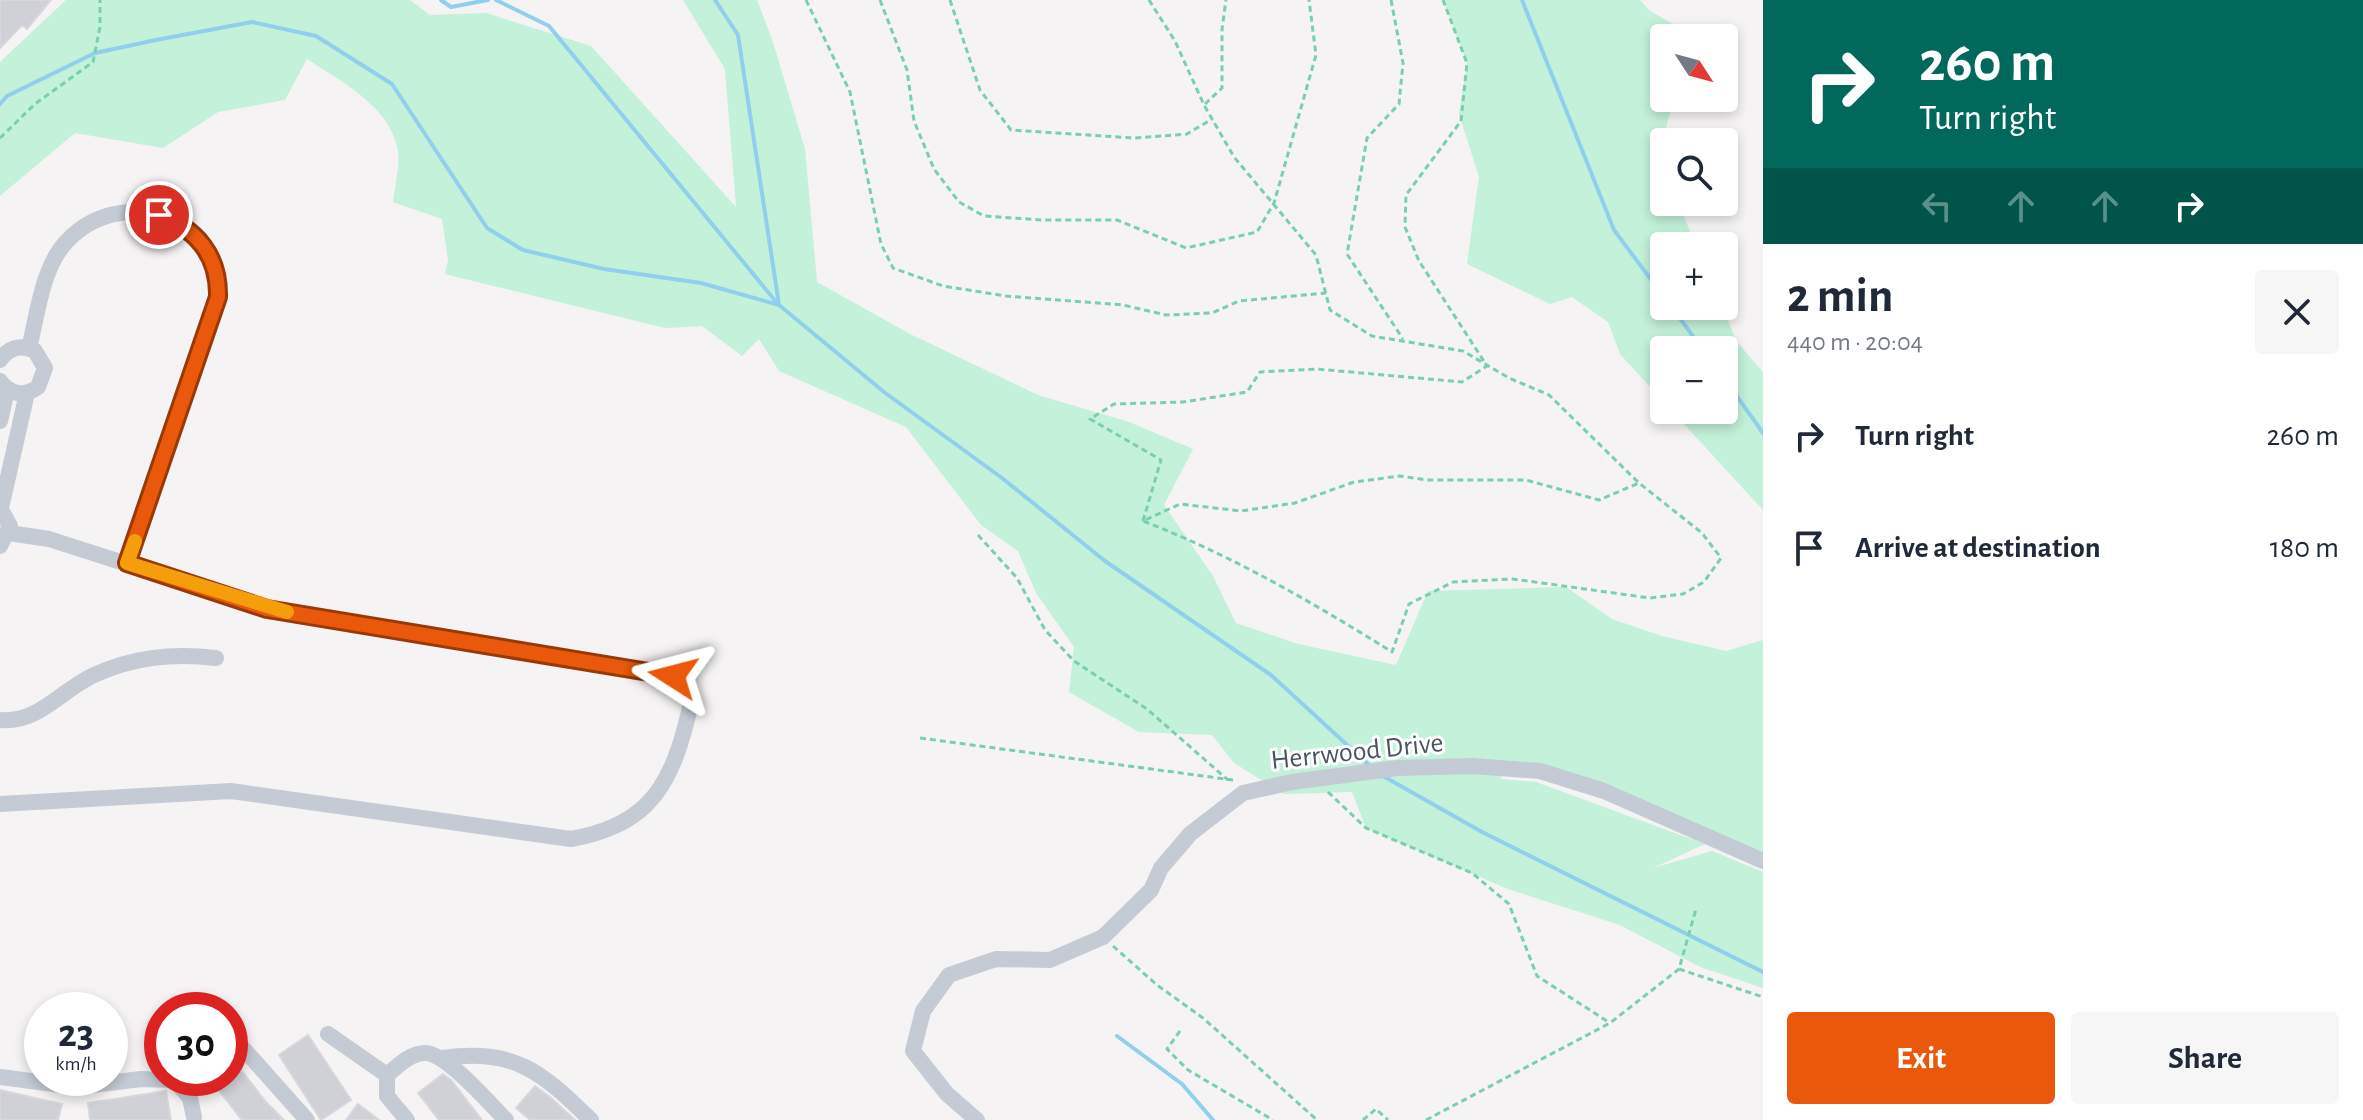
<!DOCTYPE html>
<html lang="en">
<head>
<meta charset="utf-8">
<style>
  body { margin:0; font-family:"Alegreya Sans",sans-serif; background:#f6f6f7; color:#1f2937; height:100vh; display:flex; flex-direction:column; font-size:30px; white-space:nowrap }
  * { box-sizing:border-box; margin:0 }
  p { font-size:26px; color:#747a83 }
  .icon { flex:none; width:44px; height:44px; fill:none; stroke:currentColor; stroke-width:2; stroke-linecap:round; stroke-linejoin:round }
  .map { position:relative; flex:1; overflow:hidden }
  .sheet { display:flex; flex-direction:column; background:#fff; width:600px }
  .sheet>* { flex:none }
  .guide { background:#00695c; color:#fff; overflow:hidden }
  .needle { width:52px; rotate:126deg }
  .fabs { position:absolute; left:1650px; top:24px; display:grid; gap:16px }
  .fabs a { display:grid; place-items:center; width:88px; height:88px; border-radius:8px; background:#fff; box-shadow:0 4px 12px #0003; font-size:40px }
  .speed { position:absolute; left:24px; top:992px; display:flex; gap:16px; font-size:40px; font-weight:700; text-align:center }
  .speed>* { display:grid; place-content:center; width:104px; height:104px; border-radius:50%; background:#fff; box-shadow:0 4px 12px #0003; line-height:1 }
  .speed small { font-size:20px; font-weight:400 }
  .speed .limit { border:12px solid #d22; background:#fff; color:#111 }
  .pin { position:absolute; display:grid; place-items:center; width:68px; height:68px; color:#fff; margin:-34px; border:4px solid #fff; border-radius:50%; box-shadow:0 2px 8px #0007 }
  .me { position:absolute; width:88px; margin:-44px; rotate:279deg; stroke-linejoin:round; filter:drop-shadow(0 0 6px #0008) }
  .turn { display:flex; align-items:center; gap:28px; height:168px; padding:0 24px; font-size:36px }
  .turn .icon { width:104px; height:104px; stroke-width:2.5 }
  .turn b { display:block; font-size:56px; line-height:68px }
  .lanes { display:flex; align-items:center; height:76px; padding:0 24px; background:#0003; justify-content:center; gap:40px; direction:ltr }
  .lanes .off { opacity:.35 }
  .round { display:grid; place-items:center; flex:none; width:84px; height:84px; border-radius:8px; background:#f6f6f7 }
  .summary { display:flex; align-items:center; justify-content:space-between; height:136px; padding:0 24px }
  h1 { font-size:48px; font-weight:700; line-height:60px }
  .action { display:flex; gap:16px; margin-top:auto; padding:16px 24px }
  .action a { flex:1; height:92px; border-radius:8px; background:#ea580c; color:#fff; font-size:32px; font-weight:700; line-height:92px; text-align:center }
  .action a+a { background:#f6f6f7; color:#1f2937 }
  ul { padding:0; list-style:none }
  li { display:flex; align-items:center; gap:24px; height:112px; padding:0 24px }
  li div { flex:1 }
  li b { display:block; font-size:30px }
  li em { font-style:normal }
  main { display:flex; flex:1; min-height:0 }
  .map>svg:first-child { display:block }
</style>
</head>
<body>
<main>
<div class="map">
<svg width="1763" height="1120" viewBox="0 0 1763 1120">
  <rect width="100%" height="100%" fill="#f5f3f3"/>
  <path fill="#c3f1d9" d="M66,0h344l20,15 56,-2 105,33 145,161 -11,-138 -42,-69h74l16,42 32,107 12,133 93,52 128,61 91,27 64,27 -29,56 49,71 23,47 62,21 98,21 32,-74 138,-4 46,32 50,17 64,15 37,-11v219l-255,-99 -7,19 35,3 169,62 -52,24 59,-17 51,21v116l-63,-21 -80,-42 -112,-36 -142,-61 -14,-36 -68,2 -50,-31 -22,-28 -73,-3 -70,-40 5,-45 -38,-54 -18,-42 -37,-26 -75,-98 -127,-56 -20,-32 -17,17 -40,-30 -37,2 -220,-54 3,-14 -6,-41 -49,-17c2,-16 7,-36 5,-51 -7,-44 -57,-70 -91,-92l-22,41 -67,12 -55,36 -88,-15 -75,63v-134z
    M1443,0h197l9,10 42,25 -27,3v60h10l-16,59 6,13v32h14l18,44h-32v60h58l15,36 26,30v138l-92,-100h53v-60h-60v52l-44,-48 -12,-32 -36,-25 -22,7 -83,-40 12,-87 -20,-63 8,-51z"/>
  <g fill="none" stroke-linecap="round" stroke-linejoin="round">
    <path stroke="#90d0ed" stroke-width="4" d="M441,0l10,7 37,-7
      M496,0l53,26 228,277
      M715,0l23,35 41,270 105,87 118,86 103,83 166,114 99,91
      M1522,0l92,230 50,67
      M0,104l7,-8 88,-43 61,-13 96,-18 64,14 76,48 95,144 36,22 81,19 97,14 78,22
      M1671,306l32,44
      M1724,378l39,55
      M1383,776l99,56 281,140
      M1117,1036l65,48 31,36"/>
  </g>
  <path fill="#cfd1d7" stroke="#d7d8de" stroke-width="2" d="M0,0h51l-24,29 -5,-4 -22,23z
    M308,1035l43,65 -30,20 -42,-65z
    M230,1056l36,46 18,18h-42l-33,-42h21z
    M443,1074l8,6 31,40h-43l-21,-27z
    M535,1086l15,11 25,23h-45l-14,-12z
    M0,1090l62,14 -4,16h-58z
    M166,1091l5,29h-81l-2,-17z
    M358,1104l21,16h-33z"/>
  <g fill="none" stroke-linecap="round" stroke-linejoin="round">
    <path stroke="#7acfae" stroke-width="3" stroke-dasharray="6 4" stroke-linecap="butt" d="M806,0l44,92 31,152 12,24 50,18 63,10 117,9 43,10 46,-2 27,-12 87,-8
      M880,0l27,70 7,51 20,48 25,33 25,14 58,4h75l69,28 71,-16 17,-29 42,-148 -7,-55
      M950,0l30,90 31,40 123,8 53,-4 25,-15
      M1149,0l26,41 29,64 30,52 82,98 14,55 42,26 91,15 46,27 40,17 90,88 63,50 19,25 -17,24 -21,12 -33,4 -137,-19 -60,3 -44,22 -17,48c-80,-50 -161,-97 -249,-131l37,-17 61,7 54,-8 59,-21 46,-6 27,4h99l73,20 40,-17
      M1391,0l12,63 -4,41 -32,34 -20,116 56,85
      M1205,104l17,-16v-59l4,-29
      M0,138l35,-34 58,-42 7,-35v-27
      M1143,521l18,-61 -71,-41 24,-15 69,-2 64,-10 13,-20 57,-3 145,13 25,-16 -68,-105 -14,-34 1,-32 55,-74 6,-58 -24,-63
      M978,535l39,43 28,52 29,31 73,48 81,71
      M920,738l313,42
      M1328,792l38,36 106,45 37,31 28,72 73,47
      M1113,946l44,39 46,33 114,102
      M1679,969l84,28
      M1180,1031l-13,18 21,21 85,50
      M1363,1120l13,-11 12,11
      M1426,1120l184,-97 69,-54 17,-60"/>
    <path stroke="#c4cbd4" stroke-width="16" d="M29,348c9,-35 13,-82 39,-108 53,-55 152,-25 150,57l-91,266
      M0,360c9,-13 21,-16 35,-9l10,17 -7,19c-14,10 -28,8 -38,-6
      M0,421l7,-31
      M0,508l10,18 -10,20
      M1,508l26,-115
      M0,720c38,4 61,-30 94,-45 40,-18 78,-22 122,-17
      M0,804l231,-13 340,48c68,-12 96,-44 113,-108 4,-17 11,-32 3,-48l-14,-7 -406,-67 -218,-70 -40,-6
      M328,1034l59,41
      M242,1047l65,73
      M442,1058c74,-10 99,14 149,62
      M0,1077l76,10 65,-8 33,1 16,18 4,19
      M407,1120l-20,-24v-21c11,-9 22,-21 37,-22 21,-2 66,51 82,67
      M977,1120l-30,-26 -34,-43 10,-40 26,-36 47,-16 54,1 53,-23 48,-47 10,-22 29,-34 53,-41 49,-11 106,-14 74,-2 68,5 64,20 159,70"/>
  </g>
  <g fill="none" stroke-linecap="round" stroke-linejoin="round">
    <defs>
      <path id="route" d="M159,215c38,14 60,41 59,82l-91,266 140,46 406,67"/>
    </defs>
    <use href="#route" stroke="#983908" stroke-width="20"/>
    <use href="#route" stroke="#ea580c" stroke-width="14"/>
    <path stroke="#f59e0b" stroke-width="14" d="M135,541l-8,22 160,49"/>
  </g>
  <g text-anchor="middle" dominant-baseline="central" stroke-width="6" stroke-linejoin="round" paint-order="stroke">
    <g font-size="28" fill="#4a5360" stroke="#fff">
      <text transform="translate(1357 752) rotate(-6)">Herrwood Drive</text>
    </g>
  </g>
</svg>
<div class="fabs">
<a><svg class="needle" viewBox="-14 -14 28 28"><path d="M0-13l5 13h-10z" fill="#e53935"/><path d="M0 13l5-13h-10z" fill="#747a83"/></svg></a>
<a><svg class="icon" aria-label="search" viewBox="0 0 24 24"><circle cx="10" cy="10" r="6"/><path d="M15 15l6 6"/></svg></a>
<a>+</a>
<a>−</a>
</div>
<div class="speed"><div>23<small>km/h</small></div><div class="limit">30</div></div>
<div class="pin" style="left:159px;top:215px;background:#d93025"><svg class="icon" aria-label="arrive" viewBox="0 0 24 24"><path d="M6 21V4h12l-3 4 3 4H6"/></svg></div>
<svg class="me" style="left:673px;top:676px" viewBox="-20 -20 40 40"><path d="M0-17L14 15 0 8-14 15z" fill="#ea580c" stroke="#fff" stroke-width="4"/></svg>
</div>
<section class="sheet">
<div class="guide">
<div class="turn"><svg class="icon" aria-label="right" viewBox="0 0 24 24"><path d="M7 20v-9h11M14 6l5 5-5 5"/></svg><div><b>260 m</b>Turn right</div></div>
<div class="lanes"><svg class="icon off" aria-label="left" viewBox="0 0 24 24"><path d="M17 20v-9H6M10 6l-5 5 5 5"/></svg><svg class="icon off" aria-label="ahead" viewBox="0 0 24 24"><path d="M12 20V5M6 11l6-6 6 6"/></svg><svg class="icon off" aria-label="ahead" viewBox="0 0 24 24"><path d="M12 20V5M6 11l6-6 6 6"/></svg><svg class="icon" aria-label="right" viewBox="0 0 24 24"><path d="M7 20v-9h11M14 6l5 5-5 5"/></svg></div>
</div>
<div class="summary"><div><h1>2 min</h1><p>440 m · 20:04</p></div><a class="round"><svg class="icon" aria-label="close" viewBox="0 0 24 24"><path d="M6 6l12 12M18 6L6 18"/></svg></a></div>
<ul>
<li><svg class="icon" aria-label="right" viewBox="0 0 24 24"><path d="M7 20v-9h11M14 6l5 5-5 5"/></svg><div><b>Turn right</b></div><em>260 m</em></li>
<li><svg class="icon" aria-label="arrive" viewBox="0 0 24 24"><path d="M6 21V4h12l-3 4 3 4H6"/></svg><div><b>Arrive at destination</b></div><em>180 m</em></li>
</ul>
<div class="action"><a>Exit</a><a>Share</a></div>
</section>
</main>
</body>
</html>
